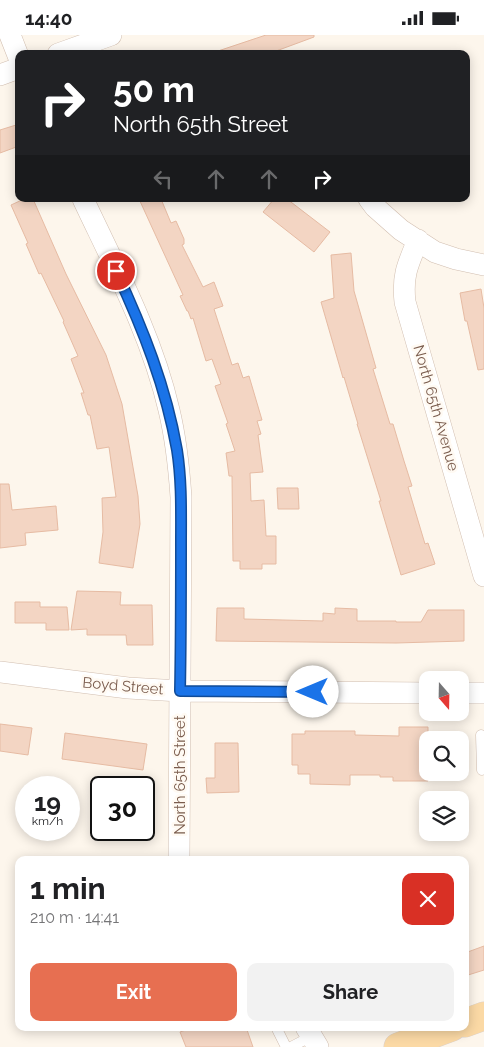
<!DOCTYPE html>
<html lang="en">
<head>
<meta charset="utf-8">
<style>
  body { margin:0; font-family:Raleway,sans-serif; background:#f2f2f2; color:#202124; height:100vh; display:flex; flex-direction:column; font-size:19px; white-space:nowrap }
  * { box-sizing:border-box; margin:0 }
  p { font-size:16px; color:#757577 }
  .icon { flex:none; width:28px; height:28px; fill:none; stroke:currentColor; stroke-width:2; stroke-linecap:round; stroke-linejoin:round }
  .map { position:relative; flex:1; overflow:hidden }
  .details { position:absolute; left:15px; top:821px; width:454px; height:175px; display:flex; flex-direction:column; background:#fff; border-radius:10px; box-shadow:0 2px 12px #0003 }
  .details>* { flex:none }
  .guide { position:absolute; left:15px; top:15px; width:455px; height:152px; border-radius:10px; box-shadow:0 2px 12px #0003; background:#202124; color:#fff; overflow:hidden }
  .needle { width:32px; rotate:160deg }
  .buttons { position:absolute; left:419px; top:636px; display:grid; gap:10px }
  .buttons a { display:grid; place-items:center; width:50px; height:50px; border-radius:10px; background:#fff; box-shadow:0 2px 12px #0003; font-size:25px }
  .speed { position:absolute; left:15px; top:741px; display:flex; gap:10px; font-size:25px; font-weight:700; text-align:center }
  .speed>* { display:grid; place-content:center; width:65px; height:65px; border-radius:50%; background:#fff; box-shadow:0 2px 12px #0003; line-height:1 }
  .speed small { font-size:12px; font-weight:400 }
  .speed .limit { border:2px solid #111; border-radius:8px; background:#fff; color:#111 }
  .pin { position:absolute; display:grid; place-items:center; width:42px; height:42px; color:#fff; margin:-21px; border:2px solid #fff; border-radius:50%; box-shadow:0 1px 5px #0007 }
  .me { position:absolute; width:55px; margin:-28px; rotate:270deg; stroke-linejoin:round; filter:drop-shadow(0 0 4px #0008) }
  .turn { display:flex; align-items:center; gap:18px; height:105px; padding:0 15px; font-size:22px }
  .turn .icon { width:65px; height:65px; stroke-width:2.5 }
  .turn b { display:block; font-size:35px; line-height:42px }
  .lanes { display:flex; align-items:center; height:48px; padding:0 15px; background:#0003; justify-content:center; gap:25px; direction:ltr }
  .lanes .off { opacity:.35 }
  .round { display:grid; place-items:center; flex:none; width:52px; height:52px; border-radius:10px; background:#f2f2f2 }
  .summary { display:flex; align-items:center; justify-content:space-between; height:85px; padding:0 15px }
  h1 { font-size:30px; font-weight:700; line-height:38px }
  .button { display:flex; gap:10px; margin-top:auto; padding:10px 15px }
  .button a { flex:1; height:58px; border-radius:10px; background:#e76f51; color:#fff; font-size:20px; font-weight:700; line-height:58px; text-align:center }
  .button a+a { background:#f2f2f2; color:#202124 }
  .status { display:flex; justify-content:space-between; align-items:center; height:35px; padding:0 25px; background:#fff; direction:ltr }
  .status svg { height:14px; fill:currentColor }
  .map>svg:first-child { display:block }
</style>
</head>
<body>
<div class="status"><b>14:40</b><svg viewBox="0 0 49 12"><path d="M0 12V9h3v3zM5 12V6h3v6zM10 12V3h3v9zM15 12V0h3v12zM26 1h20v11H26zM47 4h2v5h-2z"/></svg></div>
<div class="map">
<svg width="484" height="1012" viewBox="0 0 484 1012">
  <rect width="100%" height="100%" fill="#fdf6ec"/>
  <path fill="#f3d5c3" stroke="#e6bba3" d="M266,0h48v2l-46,17h-50v-3z
    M16,90l3,8v13l-19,7v-23z
    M24,164h9l33,75 40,81 16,49 16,92 2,28 -7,44 -34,-5 4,-31 -1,-34 14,-1 -7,-50 -12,2 -7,-34h-2l-7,-22h3l-13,-34 7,-3 -15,-34 1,-1 -23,-48 -2,1 -13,-30 2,-1 -17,-38z
    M139,164h22l10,24 5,-2 8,18v5l-2,1 21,42 11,-5 9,24 -9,3 18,56 6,-2 5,15 6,-2 13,44 -5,1 4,13 -3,1 5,37 -13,1 1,28 13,-1 2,36h10v28h-14v5h-22v-8h-7l-1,-85h-3l-3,-23 9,-2 -9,-27 2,-1 -13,-37 6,-2 -9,-25 -6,2 -13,-43 -2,1 -3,-8h-1l-7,-15 3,-1z
    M274,164h13l43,33 -16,20 -51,-40z
    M351,218l3,38 22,77 -3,1 17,55h3l11,37 8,25 -4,1 17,57 3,-1 7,21 -34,11 -22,-74h2l-24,-77h1l-14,-47 -1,1 -22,-76 13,-4 -3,-43z
    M481,254l3,19v61l-6,1 -11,-49h-2l-5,-28z
    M0,449h9l3,26 44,-4 2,24 -33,3 1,12 -26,3z
    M277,453h21l1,21h-21z
    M77,556l44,1 -1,13h32l1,40h-26l-1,-10h-39v-6l-16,1z
    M15,567h25v5h27l2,23h-23v-7h-31z
    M217,573h27v11l79,2v-8l12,1v-6l22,1v12h39v1h25l7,-12h36v31l-68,2 -180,-2z
    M0,689l32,4 -4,27 -28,-4z
    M399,692h29v54h-35v-4h-13v-2h-30v10l-40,-1v-10h-12v-9h-6v-31h13v-3h50v4l44,1z
    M65,698l82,11 -4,26 -81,-11z
    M215,708h23l1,49 -32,1 -1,-15h9z
    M484,911v24l-19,6v-23z
    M194,992h52l7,20h-67l-6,-15z"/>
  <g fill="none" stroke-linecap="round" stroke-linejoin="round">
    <defs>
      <path id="service" d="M481,700l1,35 2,-1
        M276,992l10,20
        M291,1012l21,-11"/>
      <path id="minor" d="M10,0l9,23
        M58,19l53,-19
        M0,40l19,-7
        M83,164c32,68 69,137 86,211 7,29 10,58 12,87l-2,363
        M369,164l6,8 26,23 34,22 21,7 28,6
        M418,205c-10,24 -16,35 -13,62l79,274
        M0,637l128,16 52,3 248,2
        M460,658h24
        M306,992l12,20"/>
      <path id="primary" d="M465,988l19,-7
        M398,1012l54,-20"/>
    </defs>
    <use href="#service" stroke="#d1beb0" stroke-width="11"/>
    <use href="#minor" stroke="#d1beb0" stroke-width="22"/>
    <use href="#primary" stroke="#dad1cd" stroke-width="29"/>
    <use href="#service" stroke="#fff" stroke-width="10"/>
    <use href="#minor" stroke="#fff" stroke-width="21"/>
    <use href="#primary" stroke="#fbd9a5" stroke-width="28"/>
  </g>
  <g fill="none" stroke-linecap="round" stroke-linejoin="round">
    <defs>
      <path id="route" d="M116,236c27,58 50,116 61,179 5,32 4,64 4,96 0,48 0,96 -1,145l133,1"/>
    </defs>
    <use href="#route" stroke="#114b97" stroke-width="12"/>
    <use href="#route" stroke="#1a73e8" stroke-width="9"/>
  </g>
  <g text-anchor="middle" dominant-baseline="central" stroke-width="5" stroke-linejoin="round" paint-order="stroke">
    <g font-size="15" fill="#7a5c4d" stroke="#fffaf3">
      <text transform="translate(436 373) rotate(74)">North 65th Avenue</text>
      <text transform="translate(123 651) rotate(5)">Boyd Street</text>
      <text transform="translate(180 740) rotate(-90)">North 65th Street</text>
    </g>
  </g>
</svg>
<div class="buttons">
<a><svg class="needle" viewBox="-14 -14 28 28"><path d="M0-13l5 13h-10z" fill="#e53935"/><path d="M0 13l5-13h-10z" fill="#757577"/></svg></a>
<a><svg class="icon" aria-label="search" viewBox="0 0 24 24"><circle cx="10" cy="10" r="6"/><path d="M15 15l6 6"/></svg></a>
<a><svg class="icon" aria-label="layers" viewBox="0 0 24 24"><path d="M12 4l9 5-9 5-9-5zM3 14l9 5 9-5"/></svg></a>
</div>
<div class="speed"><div>19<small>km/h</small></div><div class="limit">30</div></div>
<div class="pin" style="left:116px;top:236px;background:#d93025"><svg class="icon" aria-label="arrive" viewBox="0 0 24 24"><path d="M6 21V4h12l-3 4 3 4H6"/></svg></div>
<svg class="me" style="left:313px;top:657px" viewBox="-20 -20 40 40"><circle r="19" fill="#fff"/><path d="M0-13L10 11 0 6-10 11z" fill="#1a73e8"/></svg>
<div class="guide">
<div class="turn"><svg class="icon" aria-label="right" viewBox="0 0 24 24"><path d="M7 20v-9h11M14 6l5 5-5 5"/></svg><div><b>50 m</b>North 65th Street</div></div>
<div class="lanes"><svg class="icon off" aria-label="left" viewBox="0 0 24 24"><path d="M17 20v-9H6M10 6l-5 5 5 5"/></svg><svg class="icon off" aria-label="ahead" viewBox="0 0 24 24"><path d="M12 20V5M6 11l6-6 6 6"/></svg><svg class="icon off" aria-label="ahead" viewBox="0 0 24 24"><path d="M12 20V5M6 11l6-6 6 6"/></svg><svg class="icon" aria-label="right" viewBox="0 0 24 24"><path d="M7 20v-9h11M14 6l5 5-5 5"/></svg></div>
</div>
<section class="details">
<div class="summary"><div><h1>1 min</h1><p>210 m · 14:41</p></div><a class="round" style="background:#d93025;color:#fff"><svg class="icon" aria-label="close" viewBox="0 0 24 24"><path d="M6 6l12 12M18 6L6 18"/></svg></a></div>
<div class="button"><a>Exit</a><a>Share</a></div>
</section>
</div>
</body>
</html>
